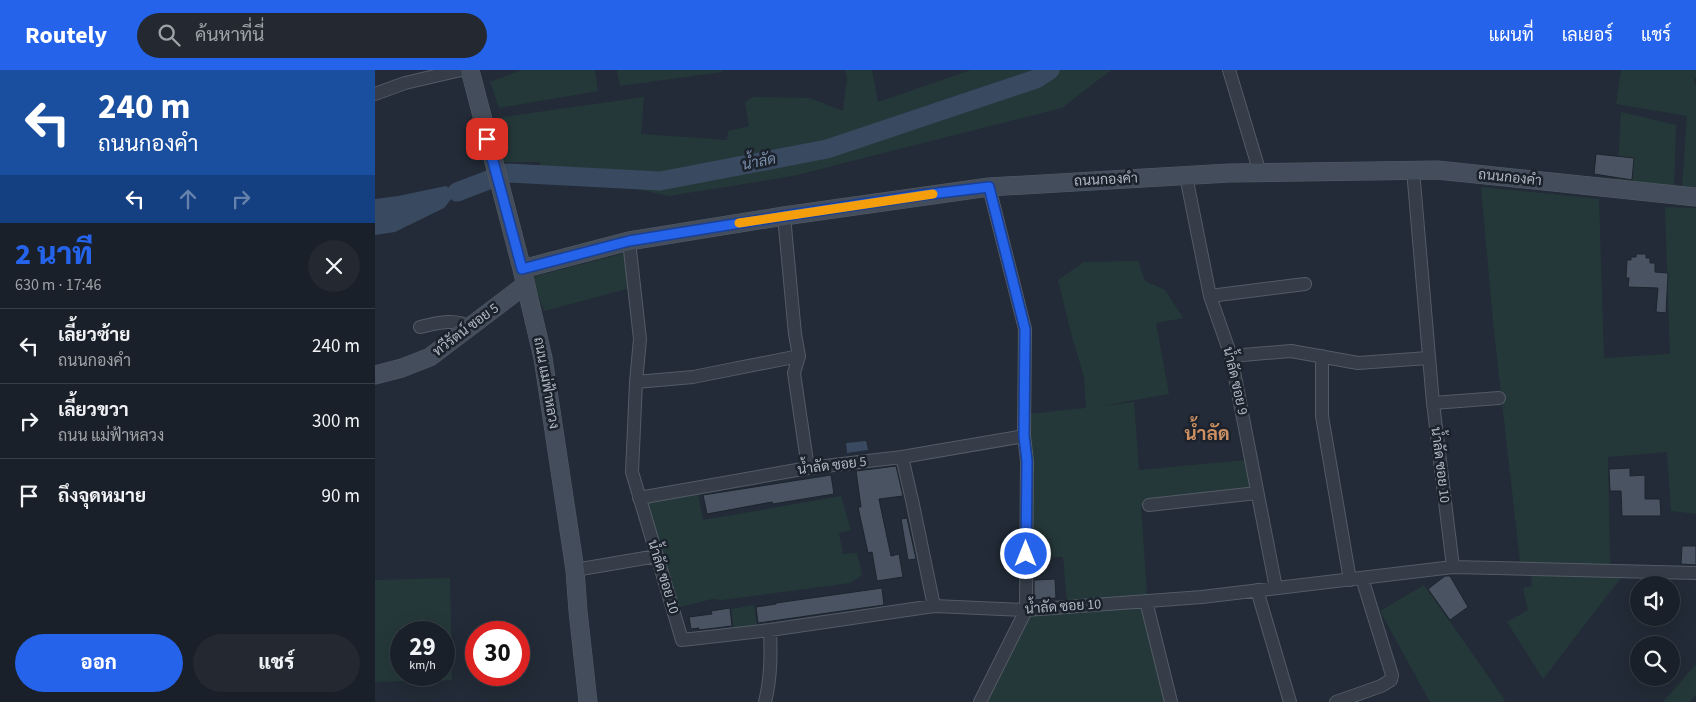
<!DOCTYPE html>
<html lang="th">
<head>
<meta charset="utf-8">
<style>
  body { margin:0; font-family:"Source Sans 3",Sarabun,sans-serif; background:#232831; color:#f1f3f6; height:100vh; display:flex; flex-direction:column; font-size:19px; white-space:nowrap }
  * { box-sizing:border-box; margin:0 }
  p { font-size:16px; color:#9fa3a8 }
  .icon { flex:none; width:28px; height:28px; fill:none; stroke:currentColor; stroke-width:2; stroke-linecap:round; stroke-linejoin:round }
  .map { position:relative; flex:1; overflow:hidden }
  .panel { display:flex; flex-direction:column; background:#1a2029; width:375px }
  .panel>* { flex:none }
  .guide { background:#1a4fa0; color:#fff; overflow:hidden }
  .buttons { position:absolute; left:1255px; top:506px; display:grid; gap:10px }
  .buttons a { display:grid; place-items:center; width:50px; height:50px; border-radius:50%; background:#1a2029; box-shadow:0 5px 20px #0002,0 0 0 1px #383e46; font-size:25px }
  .speed { position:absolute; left:15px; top:551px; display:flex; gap:10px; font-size:25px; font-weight:700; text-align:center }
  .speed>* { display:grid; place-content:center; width:65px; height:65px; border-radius:50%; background:#1a2029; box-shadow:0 5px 20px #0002,0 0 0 1px #383e46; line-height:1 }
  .speed small { font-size:12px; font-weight:400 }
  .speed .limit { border:8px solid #d22; background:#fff; color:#111 }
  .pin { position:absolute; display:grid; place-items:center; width:42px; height:42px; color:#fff; margin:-21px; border-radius:10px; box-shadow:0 2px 8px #0006 }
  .me { position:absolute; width:55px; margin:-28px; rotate:0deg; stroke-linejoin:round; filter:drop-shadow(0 0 4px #0008) }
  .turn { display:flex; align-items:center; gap:18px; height:105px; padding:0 15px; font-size:22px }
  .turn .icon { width:65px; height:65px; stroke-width:2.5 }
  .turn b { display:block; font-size:35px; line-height:42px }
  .lanes { display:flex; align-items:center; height:48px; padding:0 15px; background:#0003; justify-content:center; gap:25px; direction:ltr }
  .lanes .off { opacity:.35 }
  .round { display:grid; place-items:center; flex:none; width:52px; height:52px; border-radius:26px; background:#232831 }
  .summary { display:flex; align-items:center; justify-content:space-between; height:85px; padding:0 15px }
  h1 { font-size:30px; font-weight:800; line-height:38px; color:#2563eb }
  .primary-button { display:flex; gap:10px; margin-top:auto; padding:10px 15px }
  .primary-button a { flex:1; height:58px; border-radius:30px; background:#2563eb; color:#fff; font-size:20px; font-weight:800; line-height:58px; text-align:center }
  .primary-button a+a { background:#232831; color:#f1f3f6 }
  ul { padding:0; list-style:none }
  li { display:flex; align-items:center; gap:15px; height:75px; padding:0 15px; border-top:1px solid #383e46 }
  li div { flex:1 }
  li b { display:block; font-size:19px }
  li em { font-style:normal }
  header { display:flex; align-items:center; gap:30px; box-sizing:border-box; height:70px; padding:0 25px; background:#2563eb; color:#fff }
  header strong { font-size:24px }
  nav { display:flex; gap:28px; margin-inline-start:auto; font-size:18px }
  .search { width:350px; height:45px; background:#232831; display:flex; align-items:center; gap:12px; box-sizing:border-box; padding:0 18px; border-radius:28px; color:#9fa3a8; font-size:19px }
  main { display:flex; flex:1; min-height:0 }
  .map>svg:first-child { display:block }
</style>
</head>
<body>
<header>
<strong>Routely</strong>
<div class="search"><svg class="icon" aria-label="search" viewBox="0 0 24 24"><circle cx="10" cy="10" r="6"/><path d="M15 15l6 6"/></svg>ค้นหาที่นี่</div>
<nav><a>แผนที่</a><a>เลเยอร์</a><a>แชร์</a></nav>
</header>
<main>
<section class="panel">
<div class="guide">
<div class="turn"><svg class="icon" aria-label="left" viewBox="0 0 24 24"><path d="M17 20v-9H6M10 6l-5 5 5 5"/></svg><div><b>240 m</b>ถนนกองคำ</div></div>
<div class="lanes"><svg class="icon" aria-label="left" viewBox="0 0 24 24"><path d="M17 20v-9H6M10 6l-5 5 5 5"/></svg><svg class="icon off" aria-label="ahead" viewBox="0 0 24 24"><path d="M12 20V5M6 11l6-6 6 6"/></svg><svg class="icon off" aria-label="right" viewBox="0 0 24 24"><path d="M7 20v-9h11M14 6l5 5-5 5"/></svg></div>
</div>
<div class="summary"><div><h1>2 นาที</h1><p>630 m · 17:46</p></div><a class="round"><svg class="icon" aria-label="close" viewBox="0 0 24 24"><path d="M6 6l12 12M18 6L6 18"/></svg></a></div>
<ul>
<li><svg class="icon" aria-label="left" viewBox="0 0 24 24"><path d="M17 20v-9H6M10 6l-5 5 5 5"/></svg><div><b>เลี้ยวซ้าย</b><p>ถนนกองคำ</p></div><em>240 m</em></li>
<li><svg class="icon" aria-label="right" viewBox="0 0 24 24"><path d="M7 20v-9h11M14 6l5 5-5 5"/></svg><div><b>เลี้ยวขวา</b><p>ถนน แม่ฟ้าหลวง</p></div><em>300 m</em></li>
<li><svg class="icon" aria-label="arrive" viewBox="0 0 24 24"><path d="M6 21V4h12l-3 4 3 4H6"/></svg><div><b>ถึงจุดหมาย</b></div><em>90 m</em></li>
</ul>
<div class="primary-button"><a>ออก</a><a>แชร์</a></div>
</section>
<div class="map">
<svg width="1321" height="632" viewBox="0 0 1321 632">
  <rect width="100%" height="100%" fill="#222b37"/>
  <path fill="#253839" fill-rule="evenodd" d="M147,0h73l3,21 -99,17 -9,-26z
    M242,0h105v2l-102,14z
    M470,0h27l6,32 93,-32h140l-49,38 -269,68 -124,20 -65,-14 -66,-2 2,-18h-38l-7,-44 149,-21 -3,37 86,6 1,-9 21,-5 -4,-24 8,-5 57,1 33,13 4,-32z
    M1246,0h75v8l-12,-6 11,6 -1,5 2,1v106l-14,-1 5,-73 -71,-12z
    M1246,42l55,13 -2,62 -57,-3z
    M1106,117l118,12 5,159 66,-4 -5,-147 31,1v306l-25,-3 -4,-59 -59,5 2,108 -90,-3 -27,-241z
    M250,183l9,34 -90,24 -12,-34z
    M763,191l7,20 20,9 18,28 -27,5 13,71 -68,12 33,-4 5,68 107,-10 7,33 -112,13 6,90 -80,6 -4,-45 -32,1 -1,-144 56,-6 -2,-31 -13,-44 -13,-53 26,-18z
    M322,418l6,32 138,-24 10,34 -12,3 4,21 14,-1 5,22 -12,8 -128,17 -10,-1 -40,10 -33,-111z
    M1156,499l95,2 -83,108 -36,-57 21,-12 -5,-22 9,-2z
    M75,508l2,102 -77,2v-102zM26,562h43v43h-43z
    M1049,515l81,115 -2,2h-73l-50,-91z
    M379,535l3,21 -23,4 -3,-21z
    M768,537l24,95h-179l39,-87z
    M1321,594v31l-6,7h-27z"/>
  <path fill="#394960" d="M71,116l11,6 -13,16 -49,24 -20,3v-36l23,-3z
    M491,371l2,9 -21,3 -1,-10z"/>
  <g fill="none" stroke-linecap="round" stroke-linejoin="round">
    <path stroke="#394960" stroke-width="19" d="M82,122l50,-19 153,8 167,-32 209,-70 14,-9"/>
  </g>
  <path fill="#495361" stroke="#1d242e" d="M1221,84l38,4 -2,22 -38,-6z
    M1261,184h10v4h4v5h5v9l13,1 -2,40 -10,-1 2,-24 -30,-1 1,-9h-3l1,-18h4v-3h5z
    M521,396l7,30 -24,3 12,57 8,-2 4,23 -26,4 -5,-29 -4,1 -10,-46h3l-5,-36z
    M1255,398v8l15,-1v24h15l1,17h-39l-1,-25h-11l-1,-22z
    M456,405l3,19 -61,10 -1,-2 -65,12 -4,-19z
    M532,448l9,41 -8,1 -7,-41z
    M1307,476h14v19l-15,-1z
    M1070,506h5l18,31 -18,13 -22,-31z
    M680,509l1,19 -22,2v-20z
    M507,518l2,17 -126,18 -2,-16 20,-3v-1z
    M355,538l2,18 -33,4v-2l-8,1 -2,-12 23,-3 -1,-3z"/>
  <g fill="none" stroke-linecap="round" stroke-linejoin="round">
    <defs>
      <path id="street" d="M854,0l31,103
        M0,24l30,-11 56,-13
        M811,106l24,120 21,60 45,232
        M409,146l11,118 4,22 -5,17 14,95
        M254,171l11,98 -4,43 -4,90 50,168 88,-10 164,-24 92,4 176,-13 251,-30 -20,-164 -20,-233
        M835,226l95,-12
        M45,257c17,-4 35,-9 50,0
        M856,286l60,-5 67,12 70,-5
        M947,286v60l28,164
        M261,312l57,-5 106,-21
        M1058,333l66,-5
        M527,387l10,43 22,106
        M264,428l169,-30 94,-11 122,-21
        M774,435l108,-12
        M1078,497l243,6
        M200,500l82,-14
        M882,520l33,112
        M771,531l25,101
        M390,632c6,-24 6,-47 5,-72
        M605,632l46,-92 1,-149 -3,-25 1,-107 -36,-142
        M961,632l45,-16 10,-6 1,-5 -30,-97"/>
      <path id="secondary" d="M95,0l52,199 21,89 32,212 3,41 10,91
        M147,199l107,-28 155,-25 205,-29 240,-14 208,-3 259,27
        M0,305l27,-7 28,-11 95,-72"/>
    </defs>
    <use href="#street" stroke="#535b66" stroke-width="14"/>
    <use href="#secondary" stroke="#535b66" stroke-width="19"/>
    <use href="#street" stroke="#363d48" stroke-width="12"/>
    <use href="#secondary" stroke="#444d5b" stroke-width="18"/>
  </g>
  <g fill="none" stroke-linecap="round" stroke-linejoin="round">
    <defs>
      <path id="route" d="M112,69l35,130 107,-28 155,-25 138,-21 67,-8 36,142 -1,107 3,25 -1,93"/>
    </defs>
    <use href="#route" stroke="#184099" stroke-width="12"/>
    <use href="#route" stroke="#2563eb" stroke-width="9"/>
    <path stroke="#f59e0b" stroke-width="9" d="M364,153l194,-29"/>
  </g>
  <g text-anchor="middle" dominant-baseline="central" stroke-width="5" stroke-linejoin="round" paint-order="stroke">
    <g font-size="14" fill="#b0b8c4" stroke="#1b222c">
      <text transform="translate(1135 108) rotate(6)">ถนนกองคำ</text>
      <text transform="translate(731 110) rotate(-3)">ถนนกองคำ</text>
      <text transform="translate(91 260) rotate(-37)">ทวีรัตน์ ซอย 5</text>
      <text transform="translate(860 311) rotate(77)">น้ำลัด ซอย 9</text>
      <text transform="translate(171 313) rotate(80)">ถนน แม่ฟ้าหลวง</text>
      <text transform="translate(1065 395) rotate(83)">น้ำลัด ซอย 10</text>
      <text transform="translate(457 396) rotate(-7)">น้ำลัด ซอย 5</text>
      <text transform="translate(288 507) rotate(73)">น้ำลัด ซอย 10</text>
      <text transform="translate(688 537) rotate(-4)">น้ำลัด ซอย 10</text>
    </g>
    <g font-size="15" font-style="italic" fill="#7a8faa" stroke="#1b222c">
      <text transform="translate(384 92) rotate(-11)">น้ำลัด</text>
    </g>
    <g font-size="19" font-weight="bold" fill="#cc9063" stroke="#1b222c">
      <text x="832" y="364">น้ำลัด</text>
    </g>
  </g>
</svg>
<div class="buttons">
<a><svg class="icon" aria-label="sound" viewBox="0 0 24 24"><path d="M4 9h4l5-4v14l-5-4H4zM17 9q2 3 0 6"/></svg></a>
<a><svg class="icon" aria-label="search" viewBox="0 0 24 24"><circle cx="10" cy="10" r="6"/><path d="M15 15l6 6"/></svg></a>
</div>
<div class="speed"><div>29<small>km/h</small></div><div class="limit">30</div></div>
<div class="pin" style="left:112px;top:69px;background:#d93025"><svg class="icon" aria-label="arrive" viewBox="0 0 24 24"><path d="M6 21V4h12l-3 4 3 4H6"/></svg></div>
<svg class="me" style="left:651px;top:484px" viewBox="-20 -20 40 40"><circle r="17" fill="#2563eb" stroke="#fff" stroke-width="3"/><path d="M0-11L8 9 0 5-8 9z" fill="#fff"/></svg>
</div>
</main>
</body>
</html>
